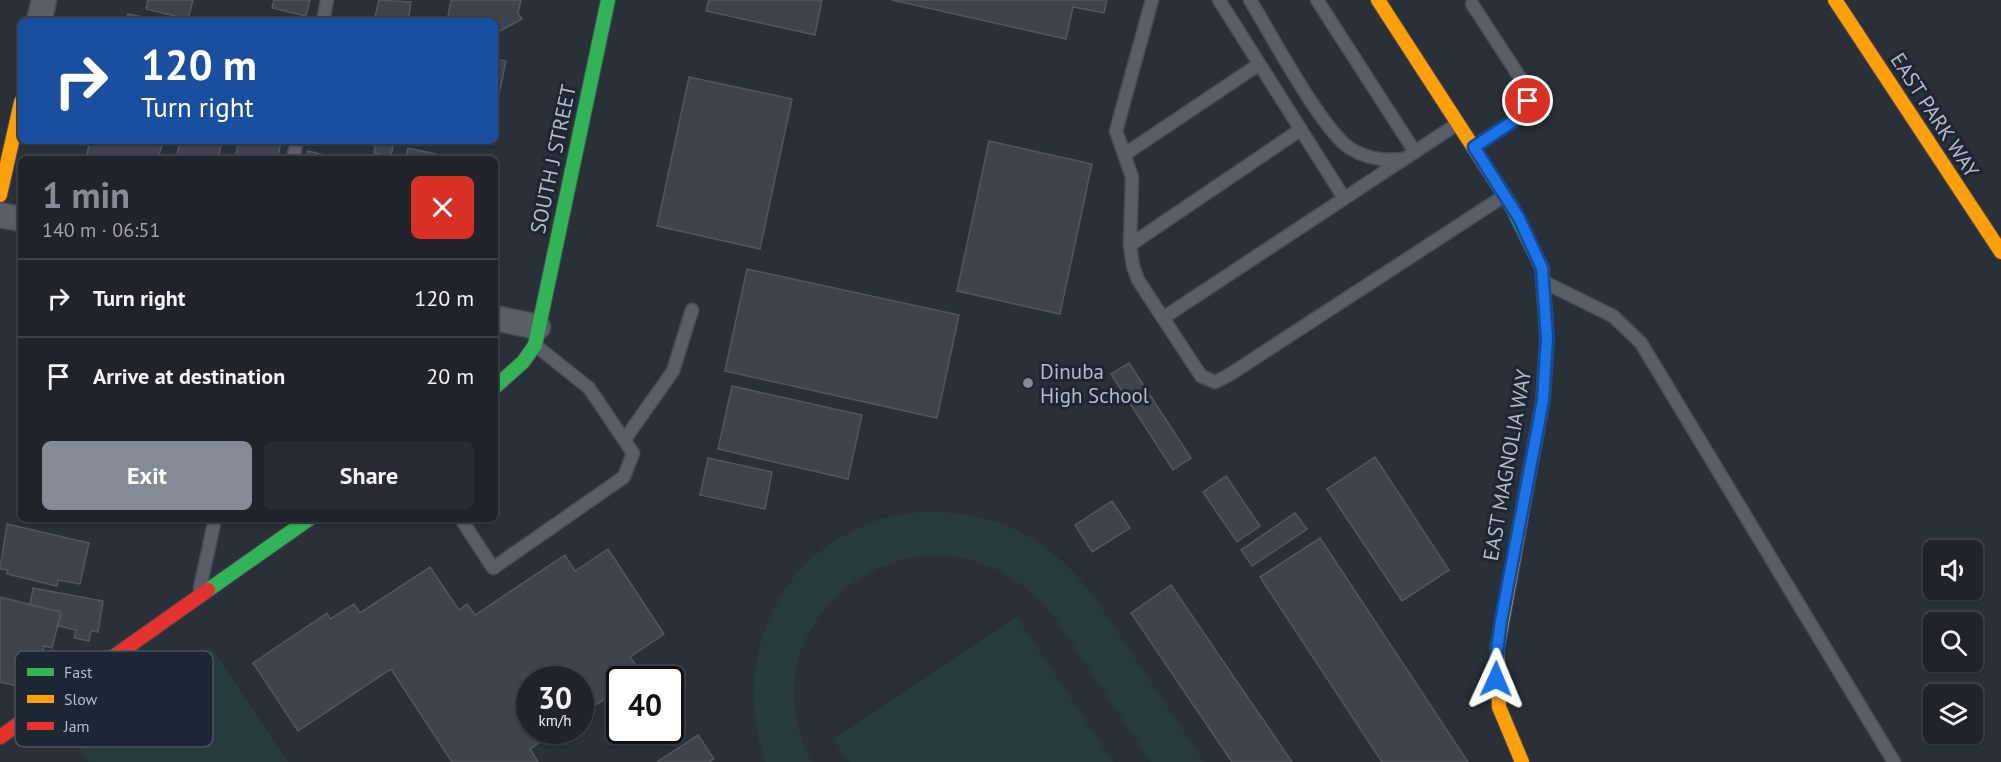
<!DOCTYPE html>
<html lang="en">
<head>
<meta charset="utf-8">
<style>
  body { margin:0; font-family:"PT Sans",sans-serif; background:#282c32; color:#f1f3f6; height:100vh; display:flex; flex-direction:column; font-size:22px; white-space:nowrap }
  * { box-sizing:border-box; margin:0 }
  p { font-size:20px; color:#a2a4a8 }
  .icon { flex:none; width:33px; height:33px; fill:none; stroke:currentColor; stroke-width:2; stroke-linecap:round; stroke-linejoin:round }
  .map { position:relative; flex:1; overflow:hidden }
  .drawer { position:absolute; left:18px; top:156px; width:480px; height:366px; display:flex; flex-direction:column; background:#20242a; border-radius:9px; box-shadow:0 2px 4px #0004,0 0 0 2px #3d4147 }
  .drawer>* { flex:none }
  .guide { position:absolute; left:18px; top:18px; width:480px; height:126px; border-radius:9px; box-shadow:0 2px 4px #0004,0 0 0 2px #3d4147; background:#1a4fa0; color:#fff; overflow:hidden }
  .fabs { position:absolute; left:1923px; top:540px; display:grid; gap:12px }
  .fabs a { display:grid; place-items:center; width:60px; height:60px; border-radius:9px; background:#20242a; box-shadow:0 2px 4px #0004,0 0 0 2px #3d4147; font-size:30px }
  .speed { position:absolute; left:516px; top:666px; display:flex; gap:12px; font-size:30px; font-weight:700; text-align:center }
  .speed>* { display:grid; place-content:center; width:78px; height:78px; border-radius:50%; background:#20242a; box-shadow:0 2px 4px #0004,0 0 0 2px #3d4147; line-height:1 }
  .speed small { font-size:15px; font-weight:400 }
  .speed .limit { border:3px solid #111; border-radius:9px; background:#fff; color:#111 }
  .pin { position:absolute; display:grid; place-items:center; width:51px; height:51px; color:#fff; margin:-26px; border:3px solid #fff; border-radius:50%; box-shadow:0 2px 6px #0007 }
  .me { position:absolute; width:66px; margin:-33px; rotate:1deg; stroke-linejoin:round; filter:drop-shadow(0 0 4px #0008) }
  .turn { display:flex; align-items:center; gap:21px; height:126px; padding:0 24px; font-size:27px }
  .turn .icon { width:78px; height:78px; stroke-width:2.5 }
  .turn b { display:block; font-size:42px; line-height:51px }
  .round { display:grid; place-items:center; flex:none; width:63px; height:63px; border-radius:9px; background:#282c32 }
  .head { display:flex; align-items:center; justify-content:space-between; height:102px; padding:0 24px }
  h1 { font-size:36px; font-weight:800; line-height:45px; color:#848b96 }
  .action { display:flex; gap:12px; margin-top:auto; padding:12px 24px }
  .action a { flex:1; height:69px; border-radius:9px; background:#848b96; color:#fff; font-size:24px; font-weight:800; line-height:69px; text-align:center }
  .action a+a { background:#282c32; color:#f1f3f6 }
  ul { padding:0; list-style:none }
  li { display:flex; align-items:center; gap:18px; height:78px; padding:0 24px; border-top:2px solid #3d4147 }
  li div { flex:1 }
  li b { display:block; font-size:22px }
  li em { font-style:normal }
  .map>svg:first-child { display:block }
</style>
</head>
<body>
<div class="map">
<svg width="2001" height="762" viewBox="0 0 2001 762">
  <rect width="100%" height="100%" fill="#2a3038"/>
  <path fill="#273a3e" d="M925,511c74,2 120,24 167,83l112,168h-53l-96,-144c-118,-149 -323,-4 -243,144h-47c-31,-93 4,-197 98,-236 20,-9 41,-12 62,-15z
    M1017,617l96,145h-264l-16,-23z
    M211,646l77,116h-199l-16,-24z"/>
  <path fill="#3f444c" stroke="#52575f" stroke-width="1.5" d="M148,0h45l-5,19 -42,-10z
    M274,0h36l-4,16 -34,-8z
    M379,0l32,2 -3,19h-34z
    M451,0h70l-3,13 4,6 -22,12 -5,-10 -27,-5 -1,4 -19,-4z
    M709,0h113l-7,35 -109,-24z
    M892,0h215l-3,13 -31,-6 -7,32z
    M128,14l33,7h-34z
    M495,59l11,2 -9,43h-2z
    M689,77l103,22 -32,150 -103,-23z
    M90,141h73l-5,18h-49l-22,-5z
    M180,141h42l-4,18h-42z
    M239,141l42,2 -4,16h-42z
    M376,141h18l-3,15 -17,-3z
    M989,141l103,23 -32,150 -103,-23z
    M408,148l50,11h-52z
    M308,151l20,5 -1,3h-21z
    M747,269l212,46 -22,103 -212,-47z
    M1129,363l62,95 -18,12 -62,-96z
    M732,386l130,29 -14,64 -130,-30z
    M1375,457l74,113 -47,31 -75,-112z
    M708,458l64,14 -7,37 -65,-14z
    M1226,476l34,50 -23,16 -34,-50z
    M1112,501l18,27 -38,24 -17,-27z
    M1295,513l12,16 -55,37 -11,-16z
    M7,524l82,19 -9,41 -22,-4 -1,6 -50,-12 1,-4 -8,-1z
    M1320,538l148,224h-86l-122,-185z
    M608,549l56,85 -34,23 12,17 -7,6h-15v9l-40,26v-35h-50v50h27l-27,19 8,13h-86l-61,-93 -93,62 -45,-68 74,-50 3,6 24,-15 6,9 70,-46 29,43 8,-6 8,11 90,-60 10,16z
    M1171,585l121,177h-60l-101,-149z
    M33,588l70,13 -5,31 -7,-1 -2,10 -15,-3 2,-8 -18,-4 3,-14 -31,-7z
    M0,597l61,15 -9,36 -8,-2 -6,23 -20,17 -18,-4z
    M698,735l16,24 -5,3h-52z"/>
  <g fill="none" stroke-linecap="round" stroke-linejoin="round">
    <defs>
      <path id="lane" d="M1152,0l-36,131 16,46 -2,68 3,21 5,14 63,96 14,6 14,-7 275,-179
        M1219,0l125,198
        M1250,0c21,34 72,131 101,149 15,9 33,12 50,10
        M1317,0l98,152
        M1472,4l58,89 -6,19 -6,6 -43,28
        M323,21l4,-21
        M1125,154l133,-89
        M293,159l4,-18
        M1130,245l170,-115
        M1546,283l67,33 28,27 253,419
        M1163,318l294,-194
        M625,439l48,-68 19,-61
        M461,519l32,49 131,-91 9,-24 -44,-65 -54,-43
        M200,588l15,-69"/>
      <path id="street" d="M39,21l5,-21
        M0,215l21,4
        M495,318l43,9"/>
      <path id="fast" d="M1512,207l30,61 5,70 -4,62 -18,96
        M495,387l28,-25 12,-17 73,-345
        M208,590l101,-71"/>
      <path id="slow" d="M1378,0l134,207
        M1835,0l166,252
        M0,195l21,-93
        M1522,762l-23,-55 -2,-57 28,-154"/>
      <path id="jam" d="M0,737l208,-147"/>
    </defs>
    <use href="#lane" stroke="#484c55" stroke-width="15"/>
    <use href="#street" stroke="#484c55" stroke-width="27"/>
    <use href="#fast" stroke="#484c55" stroke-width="16"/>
    <use href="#slow" stroke="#484c55" stroke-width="16"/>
    <use href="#jam" stroke="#484c55" stroke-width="16"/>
    <use href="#lane" stroke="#5a5e66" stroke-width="12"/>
    <use href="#street" stroke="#5a5e66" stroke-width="24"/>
    <use href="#fast" stroke="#30b455" stroke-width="14"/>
    <use href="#slow" stroke="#ff9f0a" stroke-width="14"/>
    <use href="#jam" stroke="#e5322d" stroke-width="14"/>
  </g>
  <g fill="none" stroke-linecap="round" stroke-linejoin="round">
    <defs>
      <path id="route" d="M1496,679l1,-29 4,-29 42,-221 4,-62 -5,-70 -23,-50 -45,-71 44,-29 10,-17"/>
    </defs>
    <use href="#route" stroke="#114b97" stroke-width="15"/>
    <use href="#route" stroke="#1a73e8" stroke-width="10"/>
  </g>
  <circle fill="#848b96" stroke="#1d2633" stroke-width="2" cx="1028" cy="383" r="6"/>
  <g text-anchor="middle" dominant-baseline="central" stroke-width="6" stroke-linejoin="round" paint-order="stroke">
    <g font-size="21" fill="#b4bcc9" stroke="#1d2633">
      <text transform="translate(1935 115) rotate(57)">EAST PARK WAY</text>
      <text transform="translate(553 159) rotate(-78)">SOUTH J STREET</text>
      <text transform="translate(1507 465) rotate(-80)">EAST MAGNOLIA WAY</text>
    </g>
    <g font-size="21" fill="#b4bcc9" stroke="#1d2633" text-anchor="start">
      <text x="1040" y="371">Dinuba<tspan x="1040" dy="24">High School</tspan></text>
    </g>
  </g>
  <rect x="15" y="651" width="198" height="96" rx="9" fill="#1d2633" stroke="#4a5360" stroke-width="1.5"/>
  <rect x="27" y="668" width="27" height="8" fill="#30b455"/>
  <rect x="27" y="695" width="27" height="8" fill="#ff9f0a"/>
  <rect x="27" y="722" width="27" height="8" fill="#e5322d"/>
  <g font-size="16" fill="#b4bcc9">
    <text x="64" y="678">Fast</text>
    <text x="64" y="705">Slow</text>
    <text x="64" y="732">Jam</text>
  </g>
</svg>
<div class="fabs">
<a><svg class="icon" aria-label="sound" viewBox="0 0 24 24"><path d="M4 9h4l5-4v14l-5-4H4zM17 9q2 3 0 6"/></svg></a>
<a><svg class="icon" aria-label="search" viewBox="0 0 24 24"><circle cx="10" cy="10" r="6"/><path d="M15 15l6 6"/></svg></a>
<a><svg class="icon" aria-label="layers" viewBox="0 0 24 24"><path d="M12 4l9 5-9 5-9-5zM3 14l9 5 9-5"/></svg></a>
</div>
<div class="speed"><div>30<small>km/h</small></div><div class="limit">40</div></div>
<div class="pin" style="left:1528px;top:101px;background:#d93025"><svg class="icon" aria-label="arrive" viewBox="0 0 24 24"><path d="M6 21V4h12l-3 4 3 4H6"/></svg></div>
<svg class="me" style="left:1496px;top:679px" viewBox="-20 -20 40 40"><path d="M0-17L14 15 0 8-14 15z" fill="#1a73e8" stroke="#fff" stroke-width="4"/></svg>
<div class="guide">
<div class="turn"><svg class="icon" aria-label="right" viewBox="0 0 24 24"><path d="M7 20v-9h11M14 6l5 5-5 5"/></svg><div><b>120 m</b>Turn right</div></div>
</div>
<section class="drawer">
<div class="head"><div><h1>1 min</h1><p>140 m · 06:51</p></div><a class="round" style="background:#d93025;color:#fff"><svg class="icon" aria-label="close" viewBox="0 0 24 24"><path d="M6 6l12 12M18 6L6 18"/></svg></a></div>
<ul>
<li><svg class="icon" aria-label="right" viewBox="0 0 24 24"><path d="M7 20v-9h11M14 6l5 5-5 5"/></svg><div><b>Turn right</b></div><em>120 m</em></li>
<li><svg class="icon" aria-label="arrive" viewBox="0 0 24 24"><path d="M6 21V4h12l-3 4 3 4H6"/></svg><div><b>Arrive at destination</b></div><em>20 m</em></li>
</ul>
<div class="action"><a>Exit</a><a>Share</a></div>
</section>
</div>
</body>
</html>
